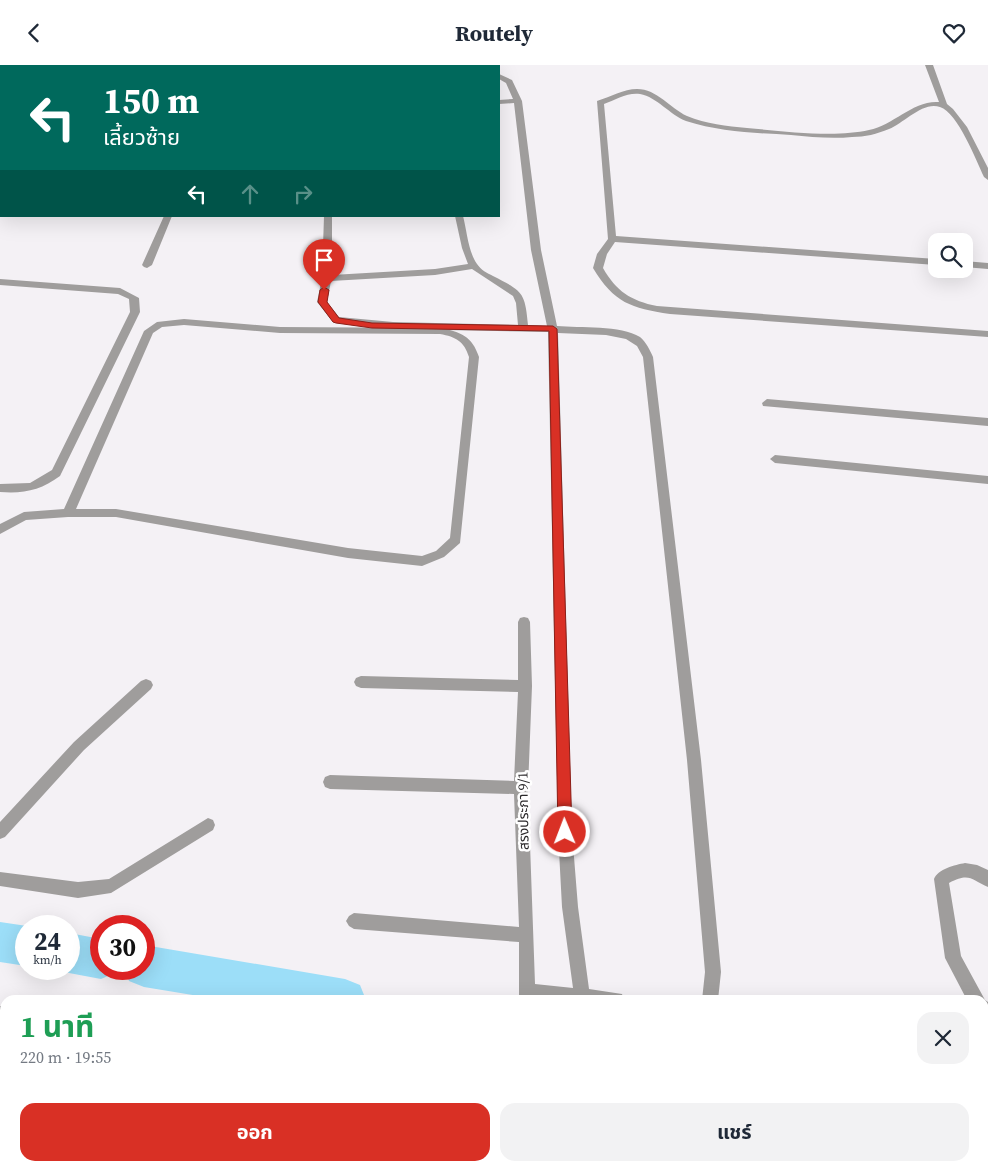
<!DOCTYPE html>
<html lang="th">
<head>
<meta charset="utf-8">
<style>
  body { margin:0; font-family:"Source Serif 4","Noto Sans Thai",serif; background:#f2f2f3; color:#1f2937; height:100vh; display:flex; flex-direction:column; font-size:19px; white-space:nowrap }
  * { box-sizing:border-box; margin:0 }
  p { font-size:16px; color:#747a83 }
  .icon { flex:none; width:28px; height:28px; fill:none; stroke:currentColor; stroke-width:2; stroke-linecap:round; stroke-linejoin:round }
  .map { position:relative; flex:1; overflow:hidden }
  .sheet { position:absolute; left:0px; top:930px; width:989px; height:176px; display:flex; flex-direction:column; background:#fff; border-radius:15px 15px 0 0; box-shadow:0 5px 20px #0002 }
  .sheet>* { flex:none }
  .top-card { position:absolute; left:0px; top:0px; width:500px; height:152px; box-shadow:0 5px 20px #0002; background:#00695c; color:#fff; overflow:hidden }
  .controls { position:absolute; left:928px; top:168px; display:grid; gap:10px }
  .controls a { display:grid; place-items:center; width:45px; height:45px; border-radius:10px; background:#fff; box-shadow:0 5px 20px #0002; font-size:25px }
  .speed { position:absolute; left:15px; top:850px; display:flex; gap:10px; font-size:25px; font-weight:700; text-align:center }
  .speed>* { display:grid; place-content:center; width:65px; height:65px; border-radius:50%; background:#fff; box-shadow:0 5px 20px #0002; line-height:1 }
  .speed small { font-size:12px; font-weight:400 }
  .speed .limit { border:8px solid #d22; background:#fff; color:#111 }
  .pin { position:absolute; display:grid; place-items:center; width:42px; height:42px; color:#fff; margin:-51px -21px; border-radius:50% 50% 50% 0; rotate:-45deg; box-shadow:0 0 5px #0007 }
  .pin .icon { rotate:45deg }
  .me { position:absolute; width:55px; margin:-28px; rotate:359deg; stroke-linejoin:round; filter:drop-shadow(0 0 4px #0008) }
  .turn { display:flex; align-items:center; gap:18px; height:105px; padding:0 20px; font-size:22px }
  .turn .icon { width:65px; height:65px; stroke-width:2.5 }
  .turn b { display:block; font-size:35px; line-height:42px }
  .lanes { display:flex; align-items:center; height:48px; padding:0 20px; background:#0003; justify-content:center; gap:25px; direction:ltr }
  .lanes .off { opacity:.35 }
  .round { display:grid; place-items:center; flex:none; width:52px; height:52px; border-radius:15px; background:#f2f2f3 }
  .summary { display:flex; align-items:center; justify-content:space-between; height:85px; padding:0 20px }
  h1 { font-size:30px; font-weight:700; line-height:38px; color:#1e9e55 }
  .button { display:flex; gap:10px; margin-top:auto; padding:10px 20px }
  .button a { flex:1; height:58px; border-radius:15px; background:#d93025; color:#fff; font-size:20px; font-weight:700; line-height:58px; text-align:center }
  .button a+a { background:#f2f2f3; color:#1f2937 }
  header { display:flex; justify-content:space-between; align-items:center; height:65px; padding:0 20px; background:#fff; font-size:22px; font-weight:700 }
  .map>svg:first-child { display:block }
</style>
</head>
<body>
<header><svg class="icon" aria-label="back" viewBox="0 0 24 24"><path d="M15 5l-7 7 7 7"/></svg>Routely<svg class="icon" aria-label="heart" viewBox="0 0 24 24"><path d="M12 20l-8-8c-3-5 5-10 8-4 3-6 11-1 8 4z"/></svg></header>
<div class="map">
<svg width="988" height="1106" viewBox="0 0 988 1106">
  <rect width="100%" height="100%" fill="#f4f1f5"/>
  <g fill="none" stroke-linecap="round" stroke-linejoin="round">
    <path fill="#9cdef8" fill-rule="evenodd" d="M0,857l27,4 -1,40 -26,-4z
      M69,868l32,6v30h16l-2,4 -14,6 -32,-6 -11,-4h11z
      M144,880l201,34 15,6 6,15h-143l-79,-13 -15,-6 -4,-12h19z
      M984,1021l4,1v44l-4,-1z"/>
    <path fill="#9f9d9c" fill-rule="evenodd" d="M925,0h8l14,39 6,5 14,18 21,41v12l-4,-3c-8,-17 -26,-64 -44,-70 -17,-6 -36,16 -51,22 -12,5 -24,8 -37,8 -20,2 -41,0 -61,-2 -35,-2 -71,-3 -105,-14 -16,-6 -29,-24 -46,-27 -12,-2 -25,6 -36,10l12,132 320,23v6l-321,-23 -8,12 -4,14c13,23 28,33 54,38l331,25v6l-318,-23c-39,-6 -56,-11 -77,-46l4,-14 11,-15 -11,-138c13,-4 27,-12 40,-12 20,0 33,19 50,27 19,8 40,10 60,12 35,3 88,10 122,2 25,-5 44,-30 70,-28z
      M964,196l24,2v6l-24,-2z
      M0,214l120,9 19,10 1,14 -80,164c-19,14 -36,18 -60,16v-8l30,-1 22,-13 78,-158 -1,-13 -11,-5 -118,-9z
      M184,254l96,8 160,1c21,4 32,8 39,29l-19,186 -16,14 -22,9 -74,-8 -232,-41h-48l-42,3 -26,14v-10l24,-12 40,-3 80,-178 13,-9zM184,260l96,8 160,1c16,3 24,7 29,23l-19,181 -14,13 -14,5 -74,-8 -232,-39h-40l77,-176 9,-6z
      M146,614l5,2 2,4 -2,4 -67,61 -79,87 -5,2v-17l74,-80 67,-61z
      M208,753l5,2 2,5 -2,5 -102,63 -33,5 -78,-12v-14l78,10 31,-3z
      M965,798l12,2 11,5v17c-17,-7 -18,-15 -39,-4l12,73 24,44 3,2v18l-4,-2v-18h-17l-22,-42 -11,-79c4,-10 21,-14 31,-16z"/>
    <path fill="#9f9d9c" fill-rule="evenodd" d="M44,0h8v1h-7z
      M499,9l13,6 10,21 19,149 16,76c23,2 64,-1 83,11 6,5 10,13 13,20l48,403 20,212 -3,28h-16l3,-28 -18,-212 -44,-403 -6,-11 -11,-7 -20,-4 -48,-2 14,499 6,75 11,82 33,5 2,6h-105v-58l-165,-13 -5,-3 -3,-5 3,-5 5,-3 165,14 -5,-133 -184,-5 -5,-2 -2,-5 2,-5 5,-2 184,6 4,-89 -157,-4 -5,-2 -2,-4 2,-4 5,-2 157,4v-58l2,-4 4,-1 4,1 2,4 2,64 -4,102 7,196 38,4 -11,-81 -4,-75 -10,-500 -155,-3 -57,-6 -3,-1 -16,-20 5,-24 2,-62h8v59l103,-6 33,-5 -6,-16 -7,-32h8c4,15 5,35 14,48 4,6 10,9 16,12 29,15 32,15 35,49l19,1 -16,-76 -17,-147 -15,1v-4l14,-1 -7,-16 -7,-4zM472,204l41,27 3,7 2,22 -125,-3 -54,-5 -12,-15 4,-21 104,-6z
      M164,151h8l-20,49 -5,3 -3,-1 -2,-2z
      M767,334l221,19v8l-225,-20 -1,-3z
      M775,390l213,21v8l-213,-21 -5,-4z"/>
    <path fill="#777473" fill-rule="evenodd" d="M0,941l5,1v16l-5,-1z
      M0,1062l5,1v18l-5,-1z
      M141,1101h40l2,5h-40z
      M819,1101h41l2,5h-41z"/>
  </g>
  <path fill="#d93025" stroke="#8d1f18" d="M324,222l5,3 -2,12 12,16 33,5 181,3 4,3 15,503 -2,5 -5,2 -5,-2 -2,-5 -9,-501 -177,-3 -36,-5 -3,-1 -15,-20 2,-12z"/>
  <g text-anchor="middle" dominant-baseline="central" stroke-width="5" stroke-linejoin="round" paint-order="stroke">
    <g font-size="14" fill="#2b292b" stroke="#fff">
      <text transform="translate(523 746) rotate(-91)">สรงประภา 9/1</text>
    </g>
  </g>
</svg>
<div class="controls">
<a><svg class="icon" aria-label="search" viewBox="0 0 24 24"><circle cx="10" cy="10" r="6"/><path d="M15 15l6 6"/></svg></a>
</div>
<div class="speed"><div>24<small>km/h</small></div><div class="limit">30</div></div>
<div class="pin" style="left:324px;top:225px;background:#d93025"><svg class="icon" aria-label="arrive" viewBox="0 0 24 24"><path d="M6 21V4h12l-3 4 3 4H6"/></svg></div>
<svg class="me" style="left:565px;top:767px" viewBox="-20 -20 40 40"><circle r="17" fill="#d93025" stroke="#fff" stroke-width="3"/><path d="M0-11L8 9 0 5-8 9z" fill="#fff"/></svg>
<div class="top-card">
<div class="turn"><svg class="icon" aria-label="left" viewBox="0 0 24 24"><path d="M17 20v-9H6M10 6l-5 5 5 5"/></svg><div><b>150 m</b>เลี้ยวซ้าย</div></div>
<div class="lanes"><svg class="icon" aria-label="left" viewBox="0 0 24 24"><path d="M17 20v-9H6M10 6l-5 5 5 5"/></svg><svg class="icon off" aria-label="ahead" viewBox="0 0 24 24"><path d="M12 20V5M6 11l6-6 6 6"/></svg><svg class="icon off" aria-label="right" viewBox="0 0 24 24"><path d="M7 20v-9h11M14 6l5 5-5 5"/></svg></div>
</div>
<section class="sheet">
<div class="summary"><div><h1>1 นาที</h1><p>220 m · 19:55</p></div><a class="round"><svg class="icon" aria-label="close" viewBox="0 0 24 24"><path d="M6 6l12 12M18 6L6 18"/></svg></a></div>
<div class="button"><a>ออก</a><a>แชร์</a></div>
</section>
</div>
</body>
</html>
